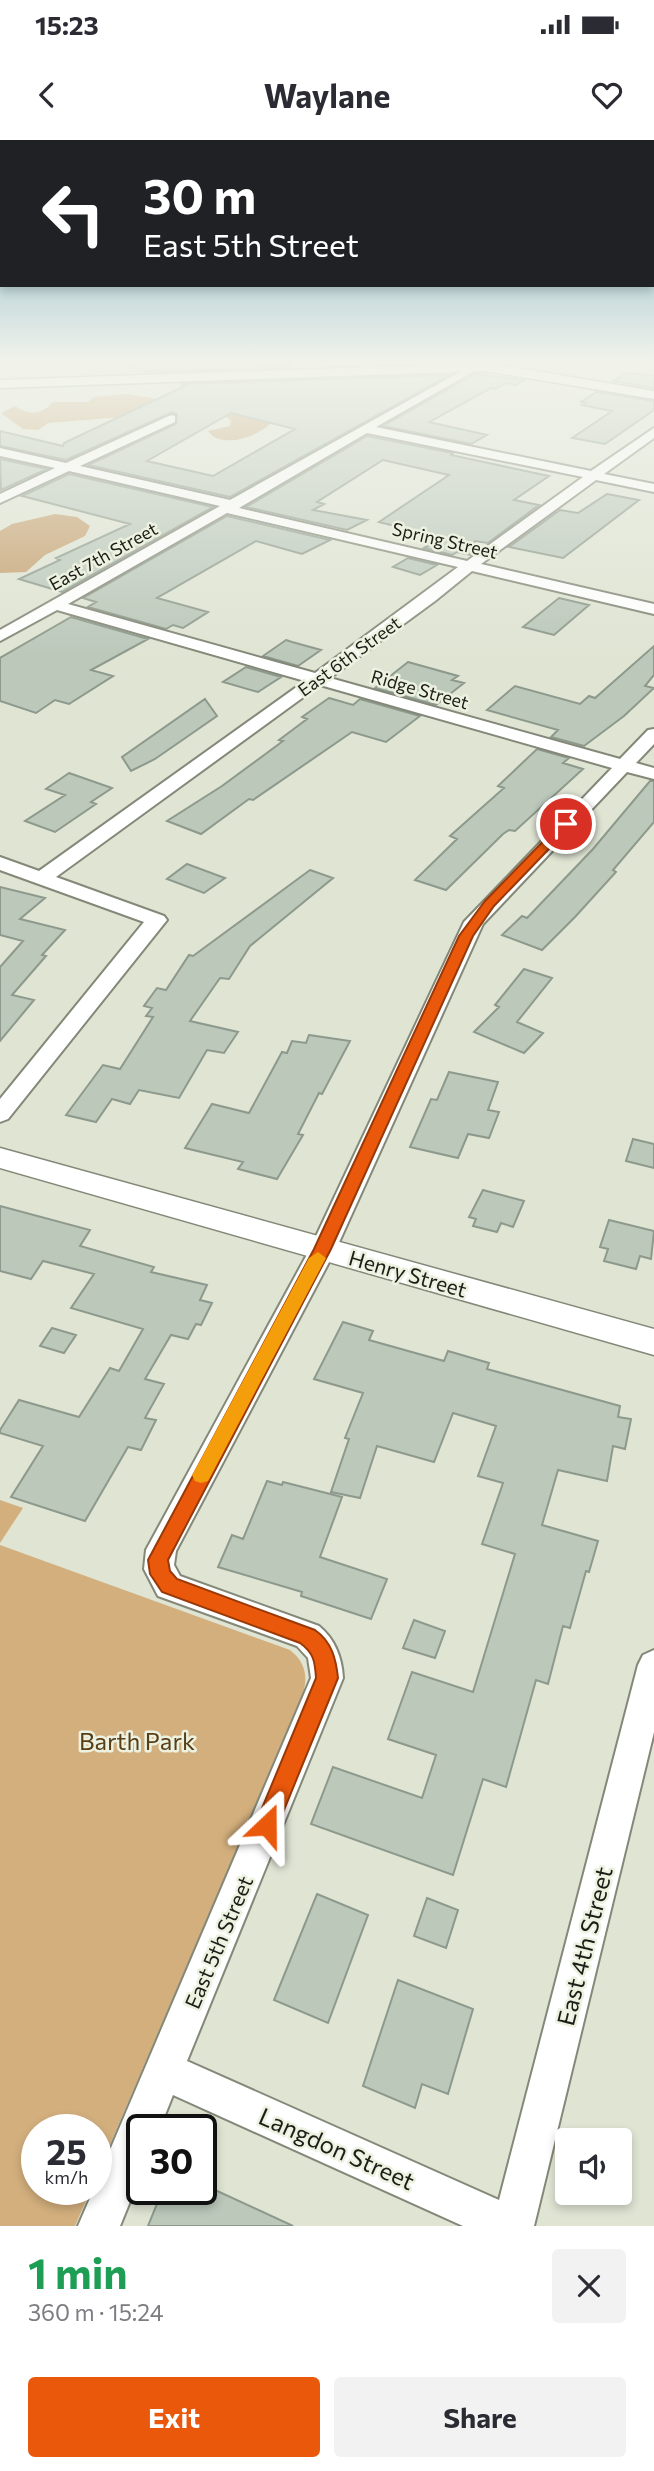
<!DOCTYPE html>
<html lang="en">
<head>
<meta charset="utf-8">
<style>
  body { margin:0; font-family:Commissioner,sans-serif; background:#f2f2f3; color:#2b2b33; height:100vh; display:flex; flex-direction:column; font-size:26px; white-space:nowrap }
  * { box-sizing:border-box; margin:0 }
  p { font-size:23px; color:#7c7c81 }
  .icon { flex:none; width:38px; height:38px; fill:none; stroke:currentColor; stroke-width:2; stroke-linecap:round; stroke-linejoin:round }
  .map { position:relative; height:2086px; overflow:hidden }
  .details { display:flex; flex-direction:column; background:#fff; flex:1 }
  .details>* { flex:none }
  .guide { position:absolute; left:0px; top:0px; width:654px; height:147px; box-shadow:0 4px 10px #0003; background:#202124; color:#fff; overflow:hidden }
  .tools { position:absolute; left:555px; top:1988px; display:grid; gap:14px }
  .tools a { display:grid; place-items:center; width:77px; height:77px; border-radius:7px; background:#fff; box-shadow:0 4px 10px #0003; font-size:35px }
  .speed { position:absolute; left:21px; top:1974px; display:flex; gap:14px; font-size:35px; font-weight:700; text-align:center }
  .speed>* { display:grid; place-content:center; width:91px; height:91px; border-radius:50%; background:#fff; box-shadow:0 4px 10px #0003; line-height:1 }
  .speed small { font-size:18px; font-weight:400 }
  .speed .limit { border:4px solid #111; border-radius:10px; background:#fff; color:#111 }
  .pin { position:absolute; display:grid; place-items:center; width:60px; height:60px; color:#fff; margin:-30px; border:4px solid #fff; border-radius:50%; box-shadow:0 2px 7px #0007 }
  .me { position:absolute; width:77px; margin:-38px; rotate:23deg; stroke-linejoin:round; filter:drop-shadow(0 0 5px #0008) }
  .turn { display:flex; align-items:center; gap:24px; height:147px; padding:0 28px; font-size:32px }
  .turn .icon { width:91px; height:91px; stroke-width:2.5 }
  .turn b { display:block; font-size:49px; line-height:60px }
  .round { display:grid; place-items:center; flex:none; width:74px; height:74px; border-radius:7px; background:#f2f2f3 }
  .summary { display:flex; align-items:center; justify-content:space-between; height:119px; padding:0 28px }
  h1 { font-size:42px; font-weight:700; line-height:52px; color:#1e9e55 }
  .button { display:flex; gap:14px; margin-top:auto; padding:14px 28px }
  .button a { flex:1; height:80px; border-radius:7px; background:#ea580c; color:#fff; font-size:28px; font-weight:700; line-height:80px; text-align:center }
  .button a+a { background:#f2f2f3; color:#2b2b33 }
  .status { display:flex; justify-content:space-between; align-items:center; height:49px; padding:0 35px; background:#fff; direction:ltr }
  .status svg { height:19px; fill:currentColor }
  header { display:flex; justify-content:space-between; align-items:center; height:91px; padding:0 28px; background:#fff; font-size:32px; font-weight:700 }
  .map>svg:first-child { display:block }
</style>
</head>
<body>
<div class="status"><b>15:23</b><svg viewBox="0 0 49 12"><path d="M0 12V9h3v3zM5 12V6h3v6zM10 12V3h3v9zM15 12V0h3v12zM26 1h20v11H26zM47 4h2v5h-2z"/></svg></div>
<header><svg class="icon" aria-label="back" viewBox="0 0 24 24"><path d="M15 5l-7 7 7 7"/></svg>Waylane<svg class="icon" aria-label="heart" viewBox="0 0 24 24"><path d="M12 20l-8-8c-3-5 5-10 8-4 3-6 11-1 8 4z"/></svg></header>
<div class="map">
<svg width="654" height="2086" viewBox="0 0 654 2086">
  <rect width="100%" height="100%" fill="#dfe4d3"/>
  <path fill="#d3af7d" d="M0,1360l23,8 -23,35z
    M0,1405l290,105c21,17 17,35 8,58l-202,469v-47h-59v59h54l-16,37h-75z"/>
  <path fill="#c5a06f" d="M127,254l148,24c-10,17 -54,33 -67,13l22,-5 1,-5 -4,-4 -10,-2 -47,11 -48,-9 -74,6 -10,7 -15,-1 -22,-16 14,-7c15,10 26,9 38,-4h35l5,-5z
    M55,374l22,3 13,9 -5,10 -40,19 -19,17 -26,1v-42l12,-7z"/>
  <path fill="#bbc8ba" stroke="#8d998c" stroke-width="2" fill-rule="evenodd" d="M131,223h157l3,4 -143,5 -17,-6z
    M627,233l27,3v12l-41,-7z
    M475,234l50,6 -9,5 -10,-2 -11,6 -4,-1 -62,34 58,13 -16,9 -88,-18z
    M449,235l-219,122 -142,-32 88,-41 1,-10 -5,-2 -106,48 -66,-14v-15l63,15 1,-3 121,-57 -4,-2zM231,273l64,16 -82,47 -66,-15z
    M596,252l58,9v9l-49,34 -33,-6 40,-27 -30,-6 4,-2 -5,-1z
    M367,296l86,17 -2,2 98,21 -35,24 25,5 -51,38 -13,-2 -4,14 -14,-3 -5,3 -28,-7 11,-6 -7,-2 7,-4 -56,-14 70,-47 -66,-15 -66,42 7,2 -11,6 54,10 -20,10 -101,-23z
    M0,319l47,10 -46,21z
    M69,334l144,33 -151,85 -43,-13 41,-19 -4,-2 74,-34 -108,-28z
    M607,354l32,6 -76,58 -54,-11 51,-37 18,3z
    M227,376l103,24 -28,14 -46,-13 -99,57 51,14 -25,16 -10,-3 -7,4 -78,-22 8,-5 -13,-4z
    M408,418l29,7 -17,10 -27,-8z
    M559,458l30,7 -35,30 -31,-8z
    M71,477l77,22 -57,31 22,6 -44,28 -14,-4 -19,13 -36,-12v-43z
    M286,500l6,2 29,8 -23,16 -35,-10z
    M654,506v29l-9,11 9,2 -30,28 -40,30 -33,-9 7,-7 -71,-20 28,-24 65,18 9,-8 6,2z
    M408,522l50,14 -6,4 12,3 -28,22 -61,-17z
    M246,527l35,10 -23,15 -35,-10z
    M329,558l24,7 7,-6 60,17 -34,26 -34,-10 -99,68 -4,-1 -48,35 -34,-13 55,-35 61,-45 -4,-1 28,-21 -5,-2z
    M205,559l12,17 -62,43 -24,12 -9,-14z
    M537,609l32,9 -6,5 20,6 -68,62 -6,-1 -6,4 -57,56 -31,-10 42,-41 -7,-3 54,-48 -6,-2z
    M69,633l43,15 -21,14 5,2 -41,28 -30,-11 40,-26 -19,-6z
    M650,641h4v41l-41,48 3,2 -41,45 -33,33 -40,-15 20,-19 5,2 66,-69z
    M187,724l38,14 -21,15 -37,-14z
    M310,730l23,8 -83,68 -21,33 -9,-1 -30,43 48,11 -14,21 -17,-3 -28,48 -40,-8 -9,14 -18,-5 -16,23 -30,-7 37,-50 17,4 33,-52 -7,-1 6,-8 -8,-2 13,-18 9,2 23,-35 4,1z
    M0,747l45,11 -25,21 45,11 -23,25 4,1 -34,39 22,5 -34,41v-74l23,-26 -23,-6z
    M524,829l28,9 -35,44 26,11 -19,20 -50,-21 25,-25 -4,-2z
    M309,895l41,6 -28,53 -3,-1 -21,41 5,1 -26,44 -39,-10 5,-7 -58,-14 27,-44 37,9 33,-61 5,1 5,-12 14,2z
    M449,932l49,10 -10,28 11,2 -10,26 -21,-4 -10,24 -48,-11 21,-48 6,1z
    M633,999l21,5v24l-28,-7z
    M483,1050l41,11 -11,26 -12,-4 -4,9 -24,-6 3,-7 -7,-2z
    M0,1066l90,24 -10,16 74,21 -3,5 56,13 -7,15 12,3 -11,22 -5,-1 -8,15 -17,-4 -26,44 19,5 -19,34 11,2 -15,30 -13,-3 -43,74 -74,-24 32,-51 -43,-13v-3l19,-30 60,17 31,-49 9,3 24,-42 -72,-21 23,-34 -51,-13 -12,18 -31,-8z
    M609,1080l45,11 -3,28 -11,-3 -4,13 -32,-8 4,-12 -8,-2z
    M343,1182l30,9 -4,9 75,21 4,-10 41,12 -2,6 133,37 -2,11 13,2 -6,30 -12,-3 -6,35 -49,-11 -16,55 56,16 -9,31 -3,-1 -16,57 -7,-2 -15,58 -12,-4 -30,107 -23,-8 -30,96 -142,-51 22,-57 89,31 14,-43 -48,-16 24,-67 61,20 42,-138 -33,-10 21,-61 -25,-7 18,-50 -43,-13 -19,49 -57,-16 -17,52 -29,-6 18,-53 -4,-1 18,-45 -49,-14z
    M52,1188l24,7 -12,18 -24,-7z
    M267,1341l15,4 1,-3 59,15 -22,60 67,22 -16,40 -70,-23 1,-4 -84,-25 14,-32 11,4z
    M414,1480l31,11 -10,27 -32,-10z
    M317,1754l51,21 -40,108 -54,-23z
    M427,1758l31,12 -12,38 -32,-12z
    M398,1840l75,29 -25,85 -26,-10 -7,24 -52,-22z
    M163,2049h50l80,37h-145z"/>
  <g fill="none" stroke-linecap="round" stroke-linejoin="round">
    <defs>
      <path id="minor" d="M474,224l6,3 -2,2 -102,58 215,44 63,-43v10l-50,36 50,10v8l-58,-12 -115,84 173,40v10l-182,-43 -37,30 -105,77 290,81 28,-29 6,-1v15l-18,19 18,5v11l-27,-7 -144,152 -147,325 -160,302 -2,14 6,11 139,50c16,13 23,32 24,52l-156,383 312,139 139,-535 5,-10 11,-5v82l-120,494h-71l-290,-131 -14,35h-17v42l-22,54h-42l16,-37h2v-6l215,-505 -3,-20 -11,-12 -139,-50 -14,-27 2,-19 164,-301 154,-327 148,-154 -292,-83 -264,192 108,39 3,4 -159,199 -8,3v-23l144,-177 -144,-52v-13l39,14 266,-190 -248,-71 -57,31v-11l220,-124 -151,-35 -69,32v-9l55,-26 -55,-12v-8l66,15 105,-48 4,1v6l-95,44 150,34zM367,293l216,44 -116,84 -228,-53zM227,373l231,54 -143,106 -247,-69z"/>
      <path id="tertiary" d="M488,223l166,28v8l-169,-28 -485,17v-8z
        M0,1008l654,181v26l-654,-187z"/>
    </defs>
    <use href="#minor" stroke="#838878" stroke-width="4"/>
    <use href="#tertiary" stroke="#838878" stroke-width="3"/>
    <use href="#minor" fill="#fff" fill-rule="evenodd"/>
    <use href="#tertiary" fill="#fff" fill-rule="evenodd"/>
  </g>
  <linearGradient id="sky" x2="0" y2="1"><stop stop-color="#6da8bd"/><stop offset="0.43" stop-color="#f1f3eb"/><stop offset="1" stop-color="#f1f3eb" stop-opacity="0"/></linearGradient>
  <rect width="654" height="515" fill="url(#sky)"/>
  <path fill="#ea580c" stroke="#983908" stroke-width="2" d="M566,681l6,3 -2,3 -76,79 -21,30 -142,313 -163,311 2,11 7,8 138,51c17,12 21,29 23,48l-63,154 -8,4 -9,-4 -3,-7 61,-147c-1,-16 -2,-25 -16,-35l-138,-51 -12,-18 -2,-14 166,-311 145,-313 26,-35 77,-79z"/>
  <path fill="#f59e0b" d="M318,1112l8,6 -118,223 -7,2 -6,-2 -3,-6 3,-5 114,-212z"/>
  <g text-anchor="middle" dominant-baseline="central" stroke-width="5" stroke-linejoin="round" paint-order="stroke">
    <g font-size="18" fill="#1b1d17" stroke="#ecf1e0">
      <text transform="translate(445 400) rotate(13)">Spring Street</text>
      <text transform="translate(103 416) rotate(-29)">East 7th Street</text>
      <text transform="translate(349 516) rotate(-36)">East 6th Street</text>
      <text transform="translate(420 549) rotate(16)">Ridge Street</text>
    </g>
    <g font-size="21" fill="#1b1d17" stroke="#ecf1e0">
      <text transform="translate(408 1133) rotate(16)">Henry Street</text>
      <text transform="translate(218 1802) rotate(-67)">East 5th Street</text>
    </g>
    <g font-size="24" fill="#583e17" stroke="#ecf1e0">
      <text x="137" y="1600">Barth Park</text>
    </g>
    <g font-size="24" fill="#1b1d17" stroke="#ecf1e0">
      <text transform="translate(584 1806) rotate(-76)">East 4th Street</text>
      <text transform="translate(337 2008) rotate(24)">Langdon Street</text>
    </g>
  </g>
</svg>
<div class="tools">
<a><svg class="icon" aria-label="sound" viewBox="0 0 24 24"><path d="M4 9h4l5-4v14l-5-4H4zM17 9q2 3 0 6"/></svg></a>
</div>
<div class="speed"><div>25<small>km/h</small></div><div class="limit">30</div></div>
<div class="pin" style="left:566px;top:684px;background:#d93025"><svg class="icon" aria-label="arrive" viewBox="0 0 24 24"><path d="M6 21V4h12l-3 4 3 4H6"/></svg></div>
<svg class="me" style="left:267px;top:1685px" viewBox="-20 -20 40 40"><path d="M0-17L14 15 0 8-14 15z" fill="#ea580c" stroke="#fff" stroke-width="4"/></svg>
<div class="guide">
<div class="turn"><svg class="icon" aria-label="left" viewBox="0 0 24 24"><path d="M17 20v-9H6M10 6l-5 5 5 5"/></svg><div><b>30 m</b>East 5th Street</div></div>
</div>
</div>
<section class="details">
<div class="summary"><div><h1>1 min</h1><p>360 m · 15:24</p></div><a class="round"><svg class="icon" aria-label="close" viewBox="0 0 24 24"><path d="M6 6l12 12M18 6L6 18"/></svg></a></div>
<div class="button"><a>Exit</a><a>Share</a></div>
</section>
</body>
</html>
